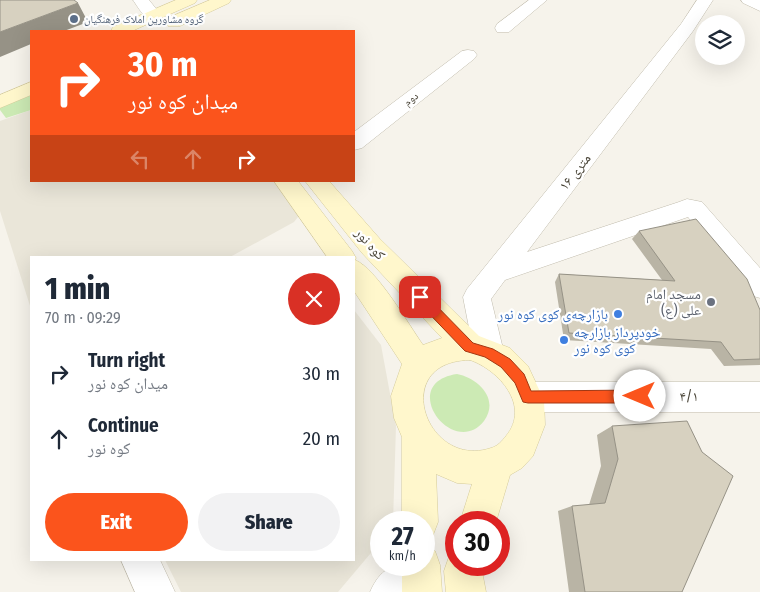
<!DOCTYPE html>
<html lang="en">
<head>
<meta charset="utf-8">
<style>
  body { margin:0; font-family:"Fira Sans Condensed","Noto Naskh Arabic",sans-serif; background:#f2f2f3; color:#1f2937; height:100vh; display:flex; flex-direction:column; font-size:19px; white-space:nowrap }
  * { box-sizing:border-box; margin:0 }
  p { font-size:16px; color:#747a83 }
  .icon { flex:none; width:28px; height:28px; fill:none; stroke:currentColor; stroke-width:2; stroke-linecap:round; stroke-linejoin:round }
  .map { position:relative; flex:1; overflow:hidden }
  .panel { position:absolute; left:30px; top:256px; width:325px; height:305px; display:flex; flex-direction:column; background:#fff; border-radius:0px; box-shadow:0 5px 20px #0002 }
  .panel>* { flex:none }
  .banner { position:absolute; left:30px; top:30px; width:325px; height:152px; border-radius:0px; box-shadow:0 5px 20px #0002; background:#fb541c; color:#fff; overflow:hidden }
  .controls { position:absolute; left:695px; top:15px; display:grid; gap:10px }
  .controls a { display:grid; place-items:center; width:50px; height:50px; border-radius:50%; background:#fff; box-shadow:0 5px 20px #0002; font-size:25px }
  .speed { position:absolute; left:370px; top:511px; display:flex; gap:10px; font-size:25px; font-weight:700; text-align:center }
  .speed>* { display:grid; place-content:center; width:65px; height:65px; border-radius:50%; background:#fff; box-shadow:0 5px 20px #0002; line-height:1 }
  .speed small { font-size:12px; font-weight:400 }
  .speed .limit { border:8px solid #d22; background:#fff; color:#111 }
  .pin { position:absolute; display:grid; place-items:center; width:42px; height:42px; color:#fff; margin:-21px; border-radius:10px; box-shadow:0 2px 8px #0006 }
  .me { position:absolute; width:55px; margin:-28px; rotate:270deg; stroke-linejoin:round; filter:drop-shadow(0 0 4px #0008) }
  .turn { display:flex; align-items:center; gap:18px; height:105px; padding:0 15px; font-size:22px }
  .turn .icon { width:65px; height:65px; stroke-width:2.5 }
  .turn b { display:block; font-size:35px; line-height:42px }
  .lanes { display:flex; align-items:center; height:48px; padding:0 15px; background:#0003; justify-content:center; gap:25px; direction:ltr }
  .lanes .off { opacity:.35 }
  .round { display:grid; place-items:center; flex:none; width:52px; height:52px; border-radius:26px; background:#f2f2f3 }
  .summary { display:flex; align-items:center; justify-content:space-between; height:85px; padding:0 15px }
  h1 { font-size:30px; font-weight:800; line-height:38px }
  .button { display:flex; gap:10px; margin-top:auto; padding:10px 15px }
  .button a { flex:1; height:58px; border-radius:30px; background:#fb541c; color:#fff; font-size:20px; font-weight:800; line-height:58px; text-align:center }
  .button a+a { background:#f2f2f3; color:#1f2937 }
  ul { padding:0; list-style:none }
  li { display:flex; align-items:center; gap:15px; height:65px; padding:0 15px }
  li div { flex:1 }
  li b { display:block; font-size:19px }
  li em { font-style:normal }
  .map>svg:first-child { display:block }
</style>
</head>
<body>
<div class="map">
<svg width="760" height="592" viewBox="0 0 760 592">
  <rect width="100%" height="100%" fill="#f6f3eb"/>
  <path fill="#eae6d9" d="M31,110v71h245l23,31 -1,5 -4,5 -64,35 -199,1v51l-31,-98v-90z
    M354,310l27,35 15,81 -3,96h-12v19l-43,51h-157l-16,-32h189z"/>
  <path fill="#cceab4" d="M31,91v19l-25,8 -6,-8v-5z
    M457,374c21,4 43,25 27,47 -31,39 -88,-38 -27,-47z"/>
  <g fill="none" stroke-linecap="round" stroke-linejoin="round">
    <defs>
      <path id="street" d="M133,0h16l13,16 -2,3c-14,4 -20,-9 -27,-19z
        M529,0h18l-38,32h-12l-2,-4 2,-4z
        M697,0h16l-20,31 -166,221 152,-50 8,-3 15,3 58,66v30l-10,-3 -62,-78 -183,63 -14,19 13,54 -4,10 -11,4 -11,-4 -4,-10 -11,-56 4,-8 214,-265z
        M741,0h19v11l-17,-8z
        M468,50l6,1 3,4 -3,4 -112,89 -8,2v-18l108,-81z
        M528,382h232v30h-232l-11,-4 -5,-11 5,-11z
        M424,551l11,4 5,14 -5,14 -13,9h-52c13,-29 26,-27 54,-27z
        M121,560h39l15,32h-40z"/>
      <path id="secondary" d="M176,0h21l-2,3 -63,28h-21l2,-4z
        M210,0h21l-2,3 -49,23h-12l-2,-4 2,-4z
        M31,82v13l-31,13v-13z
        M274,181h24l54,70 4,7 -1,2c21,8 54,65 68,85l19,-7 -80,-85 -57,-72h24l51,58 99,97 31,12 18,18 16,34 1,25 -12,31 -11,12 -12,7 -14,47h-36l12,-38 -15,-1 -21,-9 2,48 -5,13 -9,4v-17h-22v-85l-8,-19 -3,-22 11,-32 -48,-73v-33h-26zM470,360c29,10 61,46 36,76 -4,5 -8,10 -15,12 -65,22 -103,-87 -21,-88z
        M424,547l11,4 5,14 2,27h-40v-27h22z
        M456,550v15h28l-2,6 4,21h-40l-2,-21 7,-20z"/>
    </defs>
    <use href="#street" stroke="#c1bcad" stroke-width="1"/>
    <use href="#secondary" stroke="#d5cb9a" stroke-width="1"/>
    <use href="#street" fill="#fff" fill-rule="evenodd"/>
    <use href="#secondary" fill="#fff7cc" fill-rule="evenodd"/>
  </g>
  <path fill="#b9b4a5" d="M639,231l121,79v55l-36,1 -13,-17 -147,-9 -9,-58 4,-8 103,6 -30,-41z
    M612,426l70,166h-113l-11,-81 14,-5 17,-1 12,-39 -4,-31z"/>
  <path fill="#969286" d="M78,3l10,19 -24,9h-33v13l-31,13v-25z"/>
  <path fill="#d7d1c0" stroke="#969286" d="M0,0h74l4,3 -78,29z
    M696,219l51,60 13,31v49l-26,1 -13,-18 -152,-9 -10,-59 116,7 -36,-50z
    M687,421l15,31 31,24 -51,116h-97l-13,-86 33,-3 13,-44 -6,-33z"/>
  <path fill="#fb541c" stroke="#a33712" d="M420,292l4,1 49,50 20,6 17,10 14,15 7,17 109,-1 5,2 2,4 -2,5 -5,2h-112l-5,-1 -8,-19 -14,-16 -16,-10 -20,-6 -49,-51 -2,-3 2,-4z"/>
  <circle fill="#5c6f8a" stroke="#fff" stroke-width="2" cx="74" cy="19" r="5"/>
  <circle fill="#6b7280" stroke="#fff" stroke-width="2" cx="711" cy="302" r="5"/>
  <g fill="#3f7fe0" stroke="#fff" stroke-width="2">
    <circle cx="618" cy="314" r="5"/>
    <circle cx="564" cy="340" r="5"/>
  </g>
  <g text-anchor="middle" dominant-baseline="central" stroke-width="4.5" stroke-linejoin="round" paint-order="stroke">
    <g font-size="11" fill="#4e5e75" stroke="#fff" text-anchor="start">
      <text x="84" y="19">گروه مشاورین املاک فرهنگیان</text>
    </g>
    <g font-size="11" fill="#4a4538" stroke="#fff">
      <text transform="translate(411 99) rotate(-38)">دوم</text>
    </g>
    <g font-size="14" fill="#4a4538" stroke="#fff">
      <text transform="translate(575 172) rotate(-52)">۱۶ متری</text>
      <text transform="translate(370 244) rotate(48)">کوه نور</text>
      <text x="689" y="396">۴/۱</text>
    </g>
    <g font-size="14" fill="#5b616d" stroke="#fff" text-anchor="end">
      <text x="701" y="294">مسجد امام<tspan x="701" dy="16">علی (ع)</tspan></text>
    </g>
    <g font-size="14" fill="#366cbe" stroke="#fff" text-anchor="end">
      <text x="608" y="314">بازارچه‌ی کوی کوه نور</text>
      <text x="574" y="332" text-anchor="start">خودپرداز بازارچه<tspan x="574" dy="16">کوی کوه نور</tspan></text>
    </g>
  </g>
</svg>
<div class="controls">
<a><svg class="icon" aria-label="layers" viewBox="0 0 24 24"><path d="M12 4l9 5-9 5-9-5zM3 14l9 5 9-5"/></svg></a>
</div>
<div class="speed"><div>27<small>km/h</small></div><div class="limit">30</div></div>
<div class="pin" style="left:420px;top:297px;background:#d93025"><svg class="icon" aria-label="arrive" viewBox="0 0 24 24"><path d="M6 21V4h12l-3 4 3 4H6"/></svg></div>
<svg class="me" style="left:640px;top:396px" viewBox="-20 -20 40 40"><circle r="19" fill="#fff"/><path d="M0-13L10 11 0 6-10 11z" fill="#fb541c"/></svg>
<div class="banner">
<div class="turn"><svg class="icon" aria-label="right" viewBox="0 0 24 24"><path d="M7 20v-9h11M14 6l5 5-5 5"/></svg><div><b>30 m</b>میدان کوه نور</div></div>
<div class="lanes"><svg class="icon off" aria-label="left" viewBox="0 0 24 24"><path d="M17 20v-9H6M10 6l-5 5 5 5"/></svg><svg class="icon off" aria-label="ahead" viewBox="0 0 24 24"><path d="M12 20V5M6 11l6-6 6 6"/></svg><svg class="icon" aria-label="right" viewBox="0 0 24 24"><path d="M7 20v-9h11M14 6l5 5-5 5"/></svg></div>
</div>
<section class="panel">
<div class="summary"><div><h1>1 min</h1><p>70 m · 09:29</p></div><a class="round" style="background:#d93025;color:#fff"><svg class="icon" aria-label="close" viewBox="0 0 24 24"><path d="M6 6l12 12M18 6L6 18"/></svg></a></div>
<ul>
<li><svg class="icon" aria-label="right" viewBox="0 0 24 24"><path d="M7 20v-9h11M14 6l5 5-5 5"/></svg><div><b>Turn right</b><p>میدان کوه نور</p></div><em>30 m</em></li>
<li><svg class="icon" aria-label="ahead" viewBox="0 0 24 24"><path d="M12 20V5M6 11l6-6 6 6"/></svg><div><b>Continue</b><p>کوه نور</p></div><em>20 m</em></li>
</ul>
<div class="button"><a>Exit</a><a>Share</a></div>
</section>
</div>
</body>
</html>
